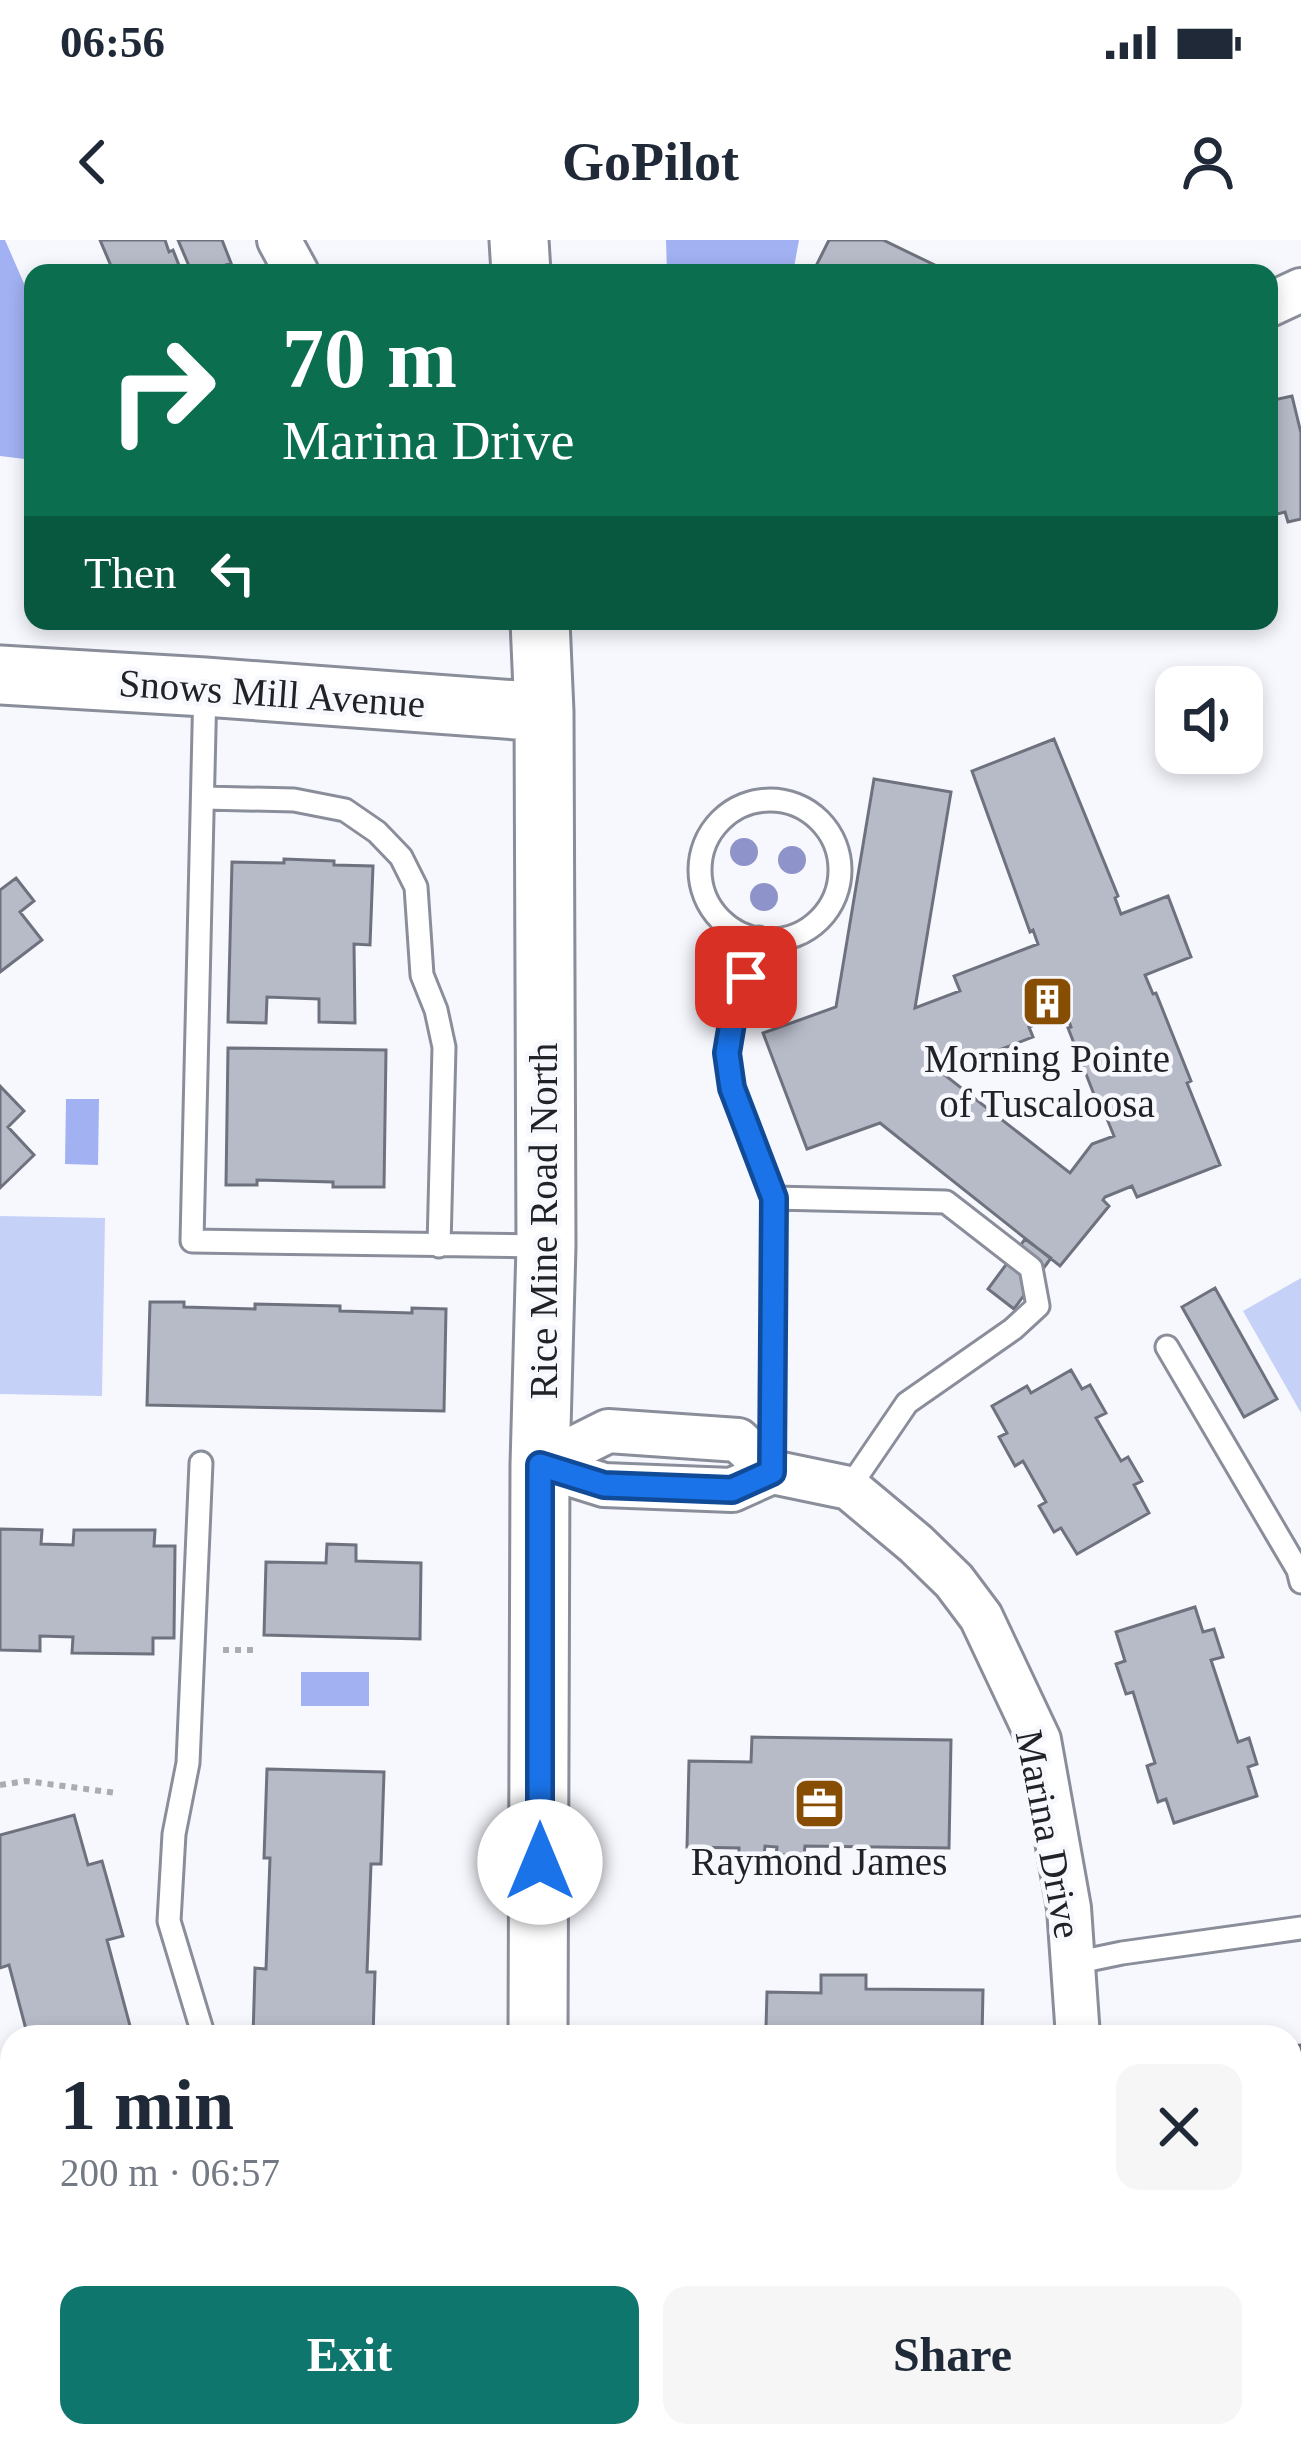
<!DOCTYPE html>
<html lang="en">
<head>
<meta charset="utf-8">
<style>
  body { margin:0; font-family:"Times New Roman",serif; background:#f6f6f7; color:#1f2937; height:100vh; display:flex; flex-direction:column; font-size:45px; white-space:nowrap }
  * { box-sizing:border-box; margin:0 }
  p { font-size:39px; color:#747a83 }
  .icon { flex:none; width:66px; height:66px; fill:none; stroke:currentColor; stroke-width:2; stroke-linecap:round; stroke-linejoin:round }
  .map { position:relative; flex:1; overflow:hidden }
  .side { position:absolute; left:0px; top:1785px; width:1302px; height:423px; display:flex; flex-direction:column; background:#fff; border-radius:36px 36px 0 0; box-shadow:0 6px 18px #0003 }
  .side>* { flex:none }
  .banner { position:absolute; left:24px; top:24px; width:1254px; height:366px; border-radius:24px; box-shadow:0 6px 18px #0003; background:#0b6e4f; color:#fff; overflow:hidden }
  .tools { position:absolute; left:1155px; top:426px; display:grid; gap:24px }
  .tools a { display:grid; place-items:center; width:108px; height:108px; border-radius:24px; background:#fff; box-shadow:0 6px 18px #0003; font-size:60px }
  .pin { position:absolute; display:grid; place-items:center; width:102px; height:102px; color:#fff; margin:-51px; border-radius:24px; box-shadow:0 6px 18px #0006 }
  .me { position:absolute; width:132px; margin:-66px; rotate:0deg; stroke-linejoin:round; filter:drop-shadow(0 0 9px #0008) }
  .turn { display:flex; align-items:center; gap:42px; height:252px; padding:0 60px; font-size:54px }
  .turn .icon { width:156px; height:156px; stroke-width:2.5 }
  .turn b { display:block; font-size:84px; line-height:102px }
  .then { display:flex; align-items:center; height:114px; padding:0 60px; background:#0003; gap:24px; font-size:45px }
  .round { display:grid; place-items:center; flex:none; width:126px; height:126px; border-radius:24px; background:#f6f6f7 }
  .head { display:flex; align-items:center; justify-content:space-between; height:204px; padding:0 60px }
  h1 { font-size:72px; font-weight:700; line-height:90px }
  .action { display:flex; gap:24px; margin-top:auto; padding:24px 60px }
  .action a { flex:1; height:138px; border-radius:24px; background:#0f766e; color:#fff; font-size:48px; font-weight:700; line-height:138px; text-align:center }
  .action a+a { background:#f6f6f7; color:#1f2937 }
  .status { display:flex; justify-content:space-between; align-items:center; height:84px; padding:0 60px; background:#fff; direction:ltr }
  .status svg { height:33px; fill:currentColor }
  header { display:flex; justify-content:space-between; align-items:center; height:156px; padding:0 60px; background:#fff; font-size:54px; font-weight:700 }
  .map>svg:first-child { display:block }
</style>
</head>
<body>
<div class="status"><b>06:56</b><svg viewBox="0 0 49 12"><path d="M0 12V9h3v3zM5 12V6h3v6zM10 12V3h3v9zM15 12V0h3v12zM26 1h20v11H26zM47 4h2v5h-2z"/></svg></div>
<header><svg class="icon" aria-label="back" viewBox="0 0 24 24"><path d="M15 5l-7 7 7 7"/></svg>GoPilot<svg class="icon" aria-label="person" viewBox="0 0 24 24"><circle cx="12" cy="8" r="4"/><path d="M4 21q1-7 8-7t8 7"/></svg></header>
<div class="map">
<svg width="1301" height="2206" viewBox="0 0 1301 2206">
  <rect width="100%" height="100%" fill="#f7f8fe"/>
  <path fill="#c6d1f7" d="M0,976l105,2 -3,178 -102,-2z
    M1301,1038v135l-58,-102z
    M0,1989l12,2v205h467l1,10h-480z"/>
  <path fill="#a1b1f2" d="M0,0h5l28,64v156l-33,-4z
    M666,0h133l-6,33h-126z
    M66,859h33l-1,66 -33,-1z
    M301,1432h68v34h-68z"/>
  <path fill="#b7bbc8" stroke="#6e727e" stroke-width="3" fill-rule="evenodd" d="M100,0h65l4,12 4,-2 9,23h-68z
    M178,0h44l9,23 -24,10h-15z
    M829,0h54l64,31 -2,2h-118l-12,-5z
    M1292,156l9,37v86l-13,3 -3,-10 -16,4v-115z
    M1054,499l64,157 -3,2 6,16 47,-18 23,61 -46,18 8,19 3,-1 35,88 -4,2 33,82 -83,32 -5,-11 -27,11 -2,3 6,6 -49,60 -180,-143 -73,26 -44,-116 73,-26 38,-228 77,13 -36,216 45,-17 -6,-15 84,-32 -5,-14 -3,2 -58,-161zM1066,773l5,14 -3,1 34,87 3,-1 9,22 -22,8 -22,29 -133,-104 47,-18 2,4 47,-18 -4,-10z
    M284,619l50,2v4l39,1 -3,79 -16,-1 1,79 -36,-1v-23l-52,-2 -1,26 -38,-1 4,-160 52,1z
    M16,638l18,23 -14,11 22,28 -42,32v-82z
    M228,808l158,2 -2,137h-51v-5l-76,-2v5h-31z
    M0,846l24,25 -16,16 26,28 -34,33z
    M1025,999l26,19 -37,51 -26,-20z
    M1215,1048l62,111 -33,18 -62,-110z
    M150,1062h34v5l71,2v-5l85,2v5l72,2v-5l34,1 -2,102 -297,-6z
    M1071,1130l11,19 8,-4 16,28 -10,5 25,43 7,-4 14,24 -8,4 15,28 -72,41 -16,-26 -7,4 -15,-26 7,-4 -23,-41 -8,5 -16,-29 8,-4 -15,-27 35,-20 4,7z
    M0,1289l42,1 -1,14 32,1 1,-15h81l-1,16h21l-1,92h-21v16l-81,-1 1,-16 -33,-1v15l-40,-1z
    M327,1304l29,1v16l65,2 -1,76 -156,-4 2,-73 60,1z
    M1195,1367l8,25 11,-3 9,28 -12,3 27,82 11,-4 8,26 -9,3 9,29 -83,27 -8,-24 -8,3 -11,-36 8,-3 -22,-71 -7,2 -10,-30 9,-3 -9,-29z
    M752,1497l199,3 -2,108 -144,-2 -1,9h-28l1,-8 -12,-1 -1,10 -25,-1v-7l-52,-1 2,-86 62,1z
    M267,1529l117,3 -3,92h-10l-4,108h8l-2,65h-120l2,-69 11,1 4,-111h-6z
    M74,1575l14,50 14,-4 21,75 -16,4 26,97h-105l-19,-72 -9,3v-133z
    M821,1735h45v14l117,1 -1,47h-221v-10h5l1,-35 54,1z
    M1272,1791v5l14,-1v2l-47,-2z
    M1301,1805v255l-11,1v-255z"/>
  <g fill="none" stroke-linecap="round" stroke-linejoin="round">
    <defs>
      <path id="lane" d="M205,447l-13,554 351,5
        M204,558l90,2 51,10 32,22 24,25 15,30 6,88 14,35 8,37 -5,199
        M700 630a70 70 0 1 1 140 0a70 70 0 1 1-140 0Z
        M759,698l-26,79 -6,36 5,35 42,110 -2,273
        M774,958l172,4 85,66 7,38 -25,23 -106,74 -58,85
        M1167,1107l131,223 3,12
        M201,1223l-13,300 -14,71 -5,87 35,116
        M1074,1723l48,-10 179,-25"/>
      <path id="street" d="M279,0l18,33
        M1269,65l32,-15
        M540,1225l68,-34 130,9 34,32 77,16 67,56 38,37 27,36 58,123 30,168 9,129
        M540,1225l64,20 128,5 40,-18
        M1148,2196l5,10"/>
      <path id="secondary" d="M519,0l2,33
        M0,435l205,12 339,25
        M538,1797l2,-572 6,-219 -2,-534 -4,-91
        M534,2206v-10"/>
    </defs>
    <use href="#lane" stroke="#8a8e9a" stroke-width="27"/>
    <use href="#street" stroke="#8a8e9a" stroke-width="48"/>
    <use href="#secondary" stroke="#8a8e9a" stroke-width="63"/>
    <path stroke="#abacb1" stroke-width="6" stroke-dasharray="6 6" stroke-linecap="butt" d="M223,1410h31
      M0,1545l26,-4 90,12
      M0,1841l2,-1"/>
    <use href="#lane" stroke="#fff" stroke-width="21"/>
    <use href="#street" stroke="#fff" stroke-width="42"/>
    <use href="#secondary" stroke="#fff" stroke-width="57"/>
  </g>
  <g fill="#8e94ca">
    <circle cx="744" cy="612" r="14"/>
    <circle cx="792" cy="620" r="14"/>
    <circle cx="764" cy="657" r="14"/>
  </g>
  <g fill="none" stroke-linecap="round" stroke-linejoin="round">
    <defs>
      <path id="route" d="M540,1622v-397l64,20 128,5 40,-18 2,-274 -42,-110 -5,-35 6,-36 13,-40"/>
    </defs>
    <use href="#route" stroke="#114b97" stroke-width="30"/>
    <use href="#route" stroke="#1a73e8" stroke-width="21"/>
  </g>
  <defs>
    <symbol id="building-square" viewBox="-11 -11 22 22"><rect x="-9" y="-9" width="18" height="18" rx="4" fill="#874d02" stroke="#f7f8fe"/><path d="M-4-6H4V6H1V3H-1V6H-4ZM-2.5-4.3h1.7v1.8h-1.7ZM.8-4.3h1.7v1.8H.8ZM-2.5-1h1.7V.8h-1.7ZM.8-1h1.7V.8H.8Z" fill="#fff"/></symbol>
    <symbol id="office-square" viewBox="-11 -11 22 22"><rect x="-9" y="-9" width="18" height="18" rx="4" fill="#874d02" stroke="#f7f8fe"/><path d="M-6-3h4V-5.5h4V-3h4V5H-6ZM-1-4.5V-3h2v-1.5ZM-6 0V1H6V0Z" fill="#fff"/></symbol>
  </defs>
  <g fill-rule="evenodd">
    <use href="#building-square" x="1018" y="732" width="59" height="59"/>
    <use href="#office-square" x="790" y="1534" width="59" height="59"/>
  </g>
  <g text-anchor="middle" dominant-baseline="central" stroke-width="9" stroke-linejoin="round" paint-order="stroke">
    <g font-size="39" fill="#212227" stroke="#f7f8fe">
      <text transform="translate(272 453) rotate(4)">Snows Mill Avenue</text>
      <text transform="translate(543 981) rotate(-90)">Rice Mine Road North</text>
      <text transform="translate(1049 1594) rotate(79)">Marina Drive</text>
    </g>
    <g font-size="39" fill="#212227" stroke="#f7f8fe">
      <text x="1047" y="818">Morning Pointe<tspan x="1047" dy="45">of Tuscaloosa</tspan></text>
      <text x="819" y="1621">Raymond James</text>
    </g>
  </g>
</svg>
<div class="tools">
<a><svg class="icon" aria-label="sound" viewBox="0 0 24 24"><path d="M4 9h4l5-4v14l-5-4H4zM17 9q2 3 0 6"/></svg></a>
</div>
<div class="pin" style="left:746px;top:737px;background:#d93025"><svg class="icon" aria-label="arrive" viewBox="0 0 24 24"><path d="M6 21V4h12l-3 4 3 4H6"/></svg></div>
<svg class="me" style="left:540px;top:1622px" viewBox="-20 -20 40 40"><circle r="19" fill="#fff"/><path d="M0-13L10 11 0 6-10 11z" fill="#1a73e8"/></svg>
<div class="banner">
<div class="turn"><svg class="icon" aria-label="right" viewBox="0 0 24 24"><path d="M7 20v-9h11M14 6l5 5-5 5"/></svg><div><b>70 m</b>Marina Drive</div></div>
<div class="then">Then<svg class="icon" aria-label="left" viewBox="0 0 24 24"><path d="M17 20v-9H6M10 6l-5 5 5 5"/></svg></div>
</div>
<section class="side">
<div class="head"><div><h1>1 min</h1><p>200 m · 06:57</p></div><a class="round"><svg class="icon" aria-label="close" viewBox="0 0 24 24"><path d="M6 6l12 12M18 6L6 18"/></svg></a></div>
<div class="action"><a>Exit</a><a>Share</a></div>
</section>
</div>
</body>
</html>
